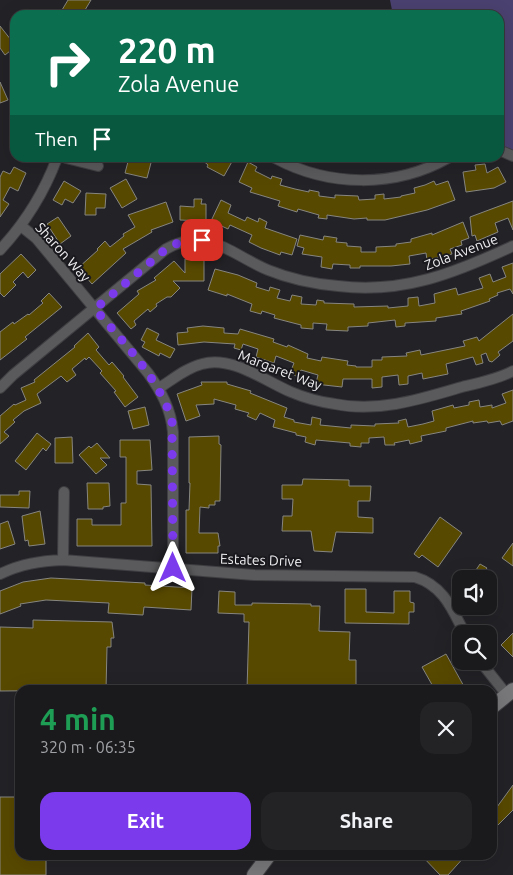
<!DOCTYPE html>
<html lang="en">
<head>
<meta charset="utf-8">
<style>
  body { margin:0; font-family:Ubuntu,sans-serif; background:#232326; color:#f1f3f6; height:100vh; display:flex; flex-direction:column; font-size:19px; white-space:nowrap }
  * { box-sizing:border-box; margin:0 }
  p { font-size:16px; color:#9fa1a4 }
  .icon { flex:none; width:28px; height:28px; fill:none; stroke:currentColor; stroke-width:2; stroke-linecap:round; stroke-linejoin:round }
  .map { position:relative; flex:1; overflow:hidden }
  .details { position:absolute; left:15px; top:685px; width:482px; height:175px; display:flex; flex-direction:column; background:#1a1a1d; border-radius:15px; box-shadow:0 5px 20px #0002,0 0 0 1px #38383b }
  .details>* { flex:none }
  .top-card { position:absolute; left:10px; top:10px; width:494px; height:152px; border-radius:15px; box-shadow:0 5px 20px #0002,0 0 0 1px #38383b; background:#0b6e4f; color:#fff; overflow:hidden }
  .buttons { position:absolute; left:452px; top:570px; display:grid; gap:10px }
  .buttons a { display:grid; place-items:center; width:45px; height:45px; border-radius:10px; background:#1a1a1d; box-shadow:0 5px 20px #0002,0 0 0 1px #38383b; font-size:25px }
  .pin { position:absolute; display:grid; place-items:center; width:42px; height:42px; color:#fff; margin:-21px; border-radius:10px; box-shadow:0 2px 8px #0006 }
  .me { position:absolute; width:55px; margin:-28px; rotate:0deg; stroke-linejoin:round; filter:drop-shadow(0 0 4px #0008) }
  .turn { display:flex; align-items:center; gap:18px; height:105px; padding:0 25px; font-size:22px }
  .turn .icon { width:65px; height:65px; stroke-width:2.5 }
  .turn b { display:block; font-size:35px; line-height:42px }
  .then { display:flex; align-items:center; height:48px; padding:0 25px; background:#0003; gap:10px; font-size:19px }
  .round { display:grid; place-items:center; flex:none; width:52px; height:52px; border-radius:15px; background:#232326 }
  .summary { display:flex; align-items:center; justify-content:space-between; height:85px; padding:0 25px }
  h1 { font-size:30px; font-weight:700; line-height:38px; color:#1e9e55 }
  .cta { display:flex; gap:10px; margin-top:auto; padding:10px 25px }
  .cta a { flex:1; height:58px; border-radius:15px; background:#7c3aed; color:#fff; font-size:20px; font-weight:700; line-height:58px; text-align:center }
  .cta a+a { background:#232326; color:#f1f3f6 }
  .map>svg:first-child { display:block }
</style>
</head>
<body>
<div class="map">
<svg width="513" height="875" viewBox="0 0 513 875">
  <rect width="100%" height="100%" fill="#232327"/>
  <path fill="#4b4170" d="M390,0h123v158l-14,-5v-138h-106z"/>
  <path fill="#584900" stroke="#868580" d="M68,0h23l-9,15h-12l-8,-5z
    M0,26l15,19v2l-10,8 -5,-7z
    M0,82l8,18 -8,3z
    M129,158h15l8,1 -5,19 -22,-5z
    M200,158h34l-10,18 -17,-9 1,-2z
    M248,162l9,5 -2,4 16,8 1,-3 10,3 -2,6 15,4 14,3v-2l10,2v4l16,2v-3l23,1 1,4 16,-1v-4l9,-1v5l17,-2v-1l14,-3 -1,-5 11,-3 9,-4 2,4 12,-4 7,19 -28,10 -42,10h-18v-2l-13,1 -27,-4v4l-9,-1 1,-3 -21,-6 -1,3 -19,-6 2,-5 -30,-9 2,-4 -13,-6z
    M485,164l2,9 11,-6 8,15 -12,6 -28,4 -3,-20 13,-2 -1,-5z
    M14,167l12,6 -8,18 -8,-4 -7,13 6,4 -9,13v-40l3,-6 7,3z
    M126,179l11,20 -15,9 -12,-20z
    M64,181l17,10 -8,12 -8,-4 -3,6 -9,-5z
    M86,193l20,1 -1,14h-9v7h-11z
    M194,199h8l-1,5h5v17l-26,-1v-14l14,1z
    M221,200l10,5 -3,8 17,8 2,-4 11,5 1,-4 8,4 -2,6 32,11 -5,16 -11,-3 -1,3 -19,-7 -12,-6 3,-7 -22,-10 -2,4 -17,-8z
    M513,201v29l-5,-12 -13,5 3,9 -21,9 -2,-6 -3,1 -2,-19z
    M166,202l7,20 -22,8 1,2 -29,17 3,4 -34,31 -14,-16 20,-18 -1,-1 8,-8 5,6 14,-11 -1,-2 12,-7 -7,-12z
    M58,217l13,19 -11,8 -13,-20z
    M463,222l6,16 -8,3 1,4 -12,4 2,5 -25,6 -1,-7 -17,3 1,8 -19,2h-31v2h-10v-3l-17,-1 -1,5 -11,-2 1,-10 -20,-3 2,-6 -7,-2 3,-11 23,5 1,-4 13,2 -1,4 11,1v3l14,1v5h15v-5l20,-1v-2l15,-2v-3l21,-6v2z
    M21,254l15,16 -8,8 -5,-6 -10,10 3,3 -12,12 -4,-4v-19z
    M185,259h19v22h-31l7,7 -9,9h-4l-11,7 1,2 -7,6 -2,-3 -14,12 2,4 -5,4 -14,-16 22,-19 -2,-3 19,-11 -2,-2 20,-17 11,12z
    M513,263v31l-3,-5 -13,4 1,2 -9,4 1,2 -29,10 1,3 -26,4v3l-31,2v3l-9,1 -1,-7 -27,3v3l-20,1v4l-22,-1 1,-6 -14,-1v6l-12,-1v-3l-27,-7 1,-3 -13,-4 -1,3 -11,-3 2,-7 -25,-10v2l-19,-6 7,-21 23,6 19,8 -1,4 13,4 1,-4 10,3 -3,8 13,3 2,-6 10,2 -1,7 15,1 1,-5 7,1v2l30,1v3l34,-1v2l20,-2v-8l10,-1 1,9 16,-3 -1,-9 22,-6 2,7 25,-7 -4,-10 11,-4 3,8 13,-5 -4,-10z
    M49,293l13,14 -37,30 2,2 -27,21v-28l13,-10 1,2 14,-10 1,1 14,-12 -2,-2z
    M513,314v27l-15,11 2,3 -8,7 -3,-1 -3,-8 -5,2 2,8 -7,2 -3,-8 -27,7 2,10 -25,5 -1,-6 -14,3v8l-9,1 -1,-10 -16,2v10l-10,1v-9h-29l-1,8 -18,-2 -8,-2 2,-8 -17,-5 -3,7 -8,-4 4,-10 -18,-7 -2,7 -18,-6 2,-8 -15,-5 -2,6 -7,-2 1,-4 -31,-2 -26,3 -1,-12 11,-1 -1,-4 16,-2 21,2v5l14,1 2,-5 34,10 -1,3 14,5 1,-2 20,9 -1,4 14,3 1,-4 26,4 -1,4 9,1v1h16v-7h10v-3l25,-1 -1,-3 14,-3 1,5 44,-9 -2,-5 14,-4 2,4z
    M147,328l12,6 -3,6 19,9 -5,9 -10,-5 -1,3 -17,-9 3,-5 -4,-2z
    M88,333l11,14 -3,3 13,15 3,-3 12,14 -1,1 15,20 -13,10 -11,-15 2,-1 -16,-18 2,-2 -13,-14 -3,3 -1,-2 -13,11 4,6 -9,7 -6,-6 -24,18 4,9 -17,8 -11,9 2,2 -11,10 5,4 -9,8v-28l14,-12 1,1 11,-5 -5,-12 14,-6 -1,-2 41,-33 -1,-1z
    M201,382h26v2l24,7 -1,2 37,15 -3,9 10,3v2l17,3 1,-8 9,2 -1,6 31,3v-3l24,1v-2l24,-1 -1,-2 8,-2 2,8 15,-3 11,-3 -2,-10 21,-6 1,3 15,-3v-3l10,-2 1,7 12,-2v3l14,-5 -4,-9 11,-4v31l-11,4 -2,-4 -12,2 -1,-2 -14,2v-2l-27,7v3l-25,5 1,5 -12,3 -1,-4 -15,3 1,2h-10l-1,-8 -15,1v5h-8v4l-11,-1v-3l-34,-3 -1,5 -10,-3 1,-5 -10,-2v-2l-23,-6 2,-7 -15,-7 -4,7 -9,-4 2,-3 -14,-4 1,-4 -22,-6v5l-18,1 4,11 -14,5 -9,-27 25,-9z
    M145,407l4,18 -16,4 -5,-18z
    M37,433l14,11 -5,7 -3,-3 -17,22 -11,-9z
    M219,436v8l2,1 -1,56h-5v4h-6v3l-9,-1 -1,26h19l2,13h-2v7h-32v-43h3l1,-27h-1v-46z
    M72,437l1,26h-18v-25z
    M120,440h30l2,30 -15,1v13l14,1 1,61h-75v-27h15v6h29v-22h5v-46h-6z
    M97,443l13,15h-10l7,7 -11,9 -17,-19 10,-9 2,2z
    M303,479l46,1v6h22l-1,15h-12v16l15,1v15l-37,-1 -4,20 -18,-1 -3,-20h-29l1,-15h9l1,-17h-11v-14h20z
    M87,483h22l1,23 -7,1v2h-15z
    M19,491h11l-1,17 -29,-1v-12h19z
    M40,511l5,33 -16,2 -1,-6 -3,1 -3,-25z
    M440,517l22,16 -24,34 -16,-12 -3,3 -5,-4z
    M8,521l7,23 -15,5v-25z
    M513,543v23l-11,-8z
    M480,564l7,4 -3,4 13,10 -8,11v-14h-19z
    M51,578l94,5v2l47,3 -1,22 -47,-3 -1,8 -35,-2 1,-10 -63,-3 -26,4 1,2 -21,8v-23l23,-9z
    M345,589h21v23l28,1v-22h16v11l4,1v9h-5v12l-64,-1z
    M219,591l16,1v13h17v-2l59,1v2h9l-1,25 31,1 -1,28h7v30h-109l2,-68h-5v-8l-26,-1z
    M33,620l79,2 2,16h-3v9h-4l-1,43 -106,1v-64l33,1z
    M513,633v24l-12,-12z
    M446,654l20,36h-31l-13,-23z
    M513,785v25l-21,21v-29l5,5z
    M0,797h20v58h26v20h-46z
    M421,855h45l-18,20h-8z"/>
  <g fill="none" stroke-linecap="round" stroke-linejoin="round">
    <defs>
      <path id="street" d="M138,15h70
        M499,150l14,6
        M66,158l32,8
        M275,158c54,29 120,30 173,0
        M21,226l15,12 112,135c13,18 23,36 25,59v136
        M0,250c26,-28 44,-57 57,-92
        M0,388l13,-13 153,-126c42,-23 64,5 102,21 22,9 46,14 70,16 65,8 117,-13 175,-40
        M159,388c13,-8 27,-20 43,-24 29,-9 63,17 89,28 14,6 29,10 44,12 43,9 86,-5 127,-17 17,-4 36,-8 51,-16
        M63,560l1,-68
        M0,574c21,-10 40,-13 63,-14l191,15 161,2c29,9 37,32 50,57
        M480,661l27,34"/>
      <path id="secondary" d="M492,707l21,-17
        M254,875l15,-20"/>
    </defs>
    <use href="#street" stroke="#3f3f43" stroke-width="12"/>
    <use href="#secondary" stroke="#3f3f43" stroke-width="16"/>
    <use href="#street" stroke="#5a5a5c" stroke-width="10"/>
    <use href="#secondary" stroke="#78787b" stroke-width="14"/>
  </g>
  <g fill="none" stroke-linecap="round" stroke-linejoin="round">
    <path stroke="#7c3aed" stroke-width="9" stroke-dasharray="0 16.2" d="M173,568l-1,-148c-14,-43 -48,-77 -77,-111l71,-60c12,-7 22,-10 36,-9"/>
  </g>
  <g text-anchor="middle" dominant-baseline="central" stroke-width="4" stroke-linejoin="round" paint-order="stroke">
    <g font-size="14" fill="#eeedf0" stroke="#1a191d">
      <text transform="translate(63 252) rotate(48)">Sharon Way</text>
      <text transform="translate(461 252) rotate(-21)">Zola Avenue</text>
      <text transform="translate(280 370) rotate(21)">Margaret Way</text>
      <text transform="translate(261 560) rotate(2)">Estates Drive</text>
    </g>
  </g>
</svg>
<div class="buttons">
<a><svg class="icon" aria-label="sound" viewBox="0 0 24 24"><path d="M4 9h4l5-4v14l-5-4H4zM17 9q2 3 0 6"/></svg></a>
<a><svg class="icon" aria-label="search" viewBox="0 0 24 24"><circle cx="10" cy="10" r="6"/><path d="M15 15l6 6"/></svg></a>
</div>
<div class="pin" style="left:202px;top:240px;background:#d93025"><svg class="icon" aria-label="arrive" viewBox="0 0 24 24"><path d="M6 21V4h12l-3 4 3 4H6"/></svg></div>
<svg class="me" style="left:173px;top:568px" viewBox="-20 -20 40 40"><path d="M0-17L14 15 0 8-14 15z" fill="#7c3aed" stroke="#fff" stroke-width="4"/></svg>
<div class="top-card">
<div class="turn"><svg class="icon" aria-label="right" viewBox="0 0 24 24"><path d="M7 20v-9h11M14 6l5 5-5 5"/></svg><div><b>220 m</b>Zola Avenue</div></div>
<div class="then">Then<svg class="icon" aria-label="arrive" viewBox="0 0 24 24"><path d="M6 21V4h12l-3 4 3 4H6"/></svg></div>
</div>
<section class="details">
<div class="summary"><div><h1>4 min</h1><p>320 m · 06:35</p></div><a class="round"><svg class="icon" aria-label="close" viewBox="0 0 24 24"><path d="M6 6l12 12M18 6L6 18"/></svg></a></div>
<div class="cta"><a>Exit</a><a>Share</a></div>
</section>
</div>
</body>
</html>
